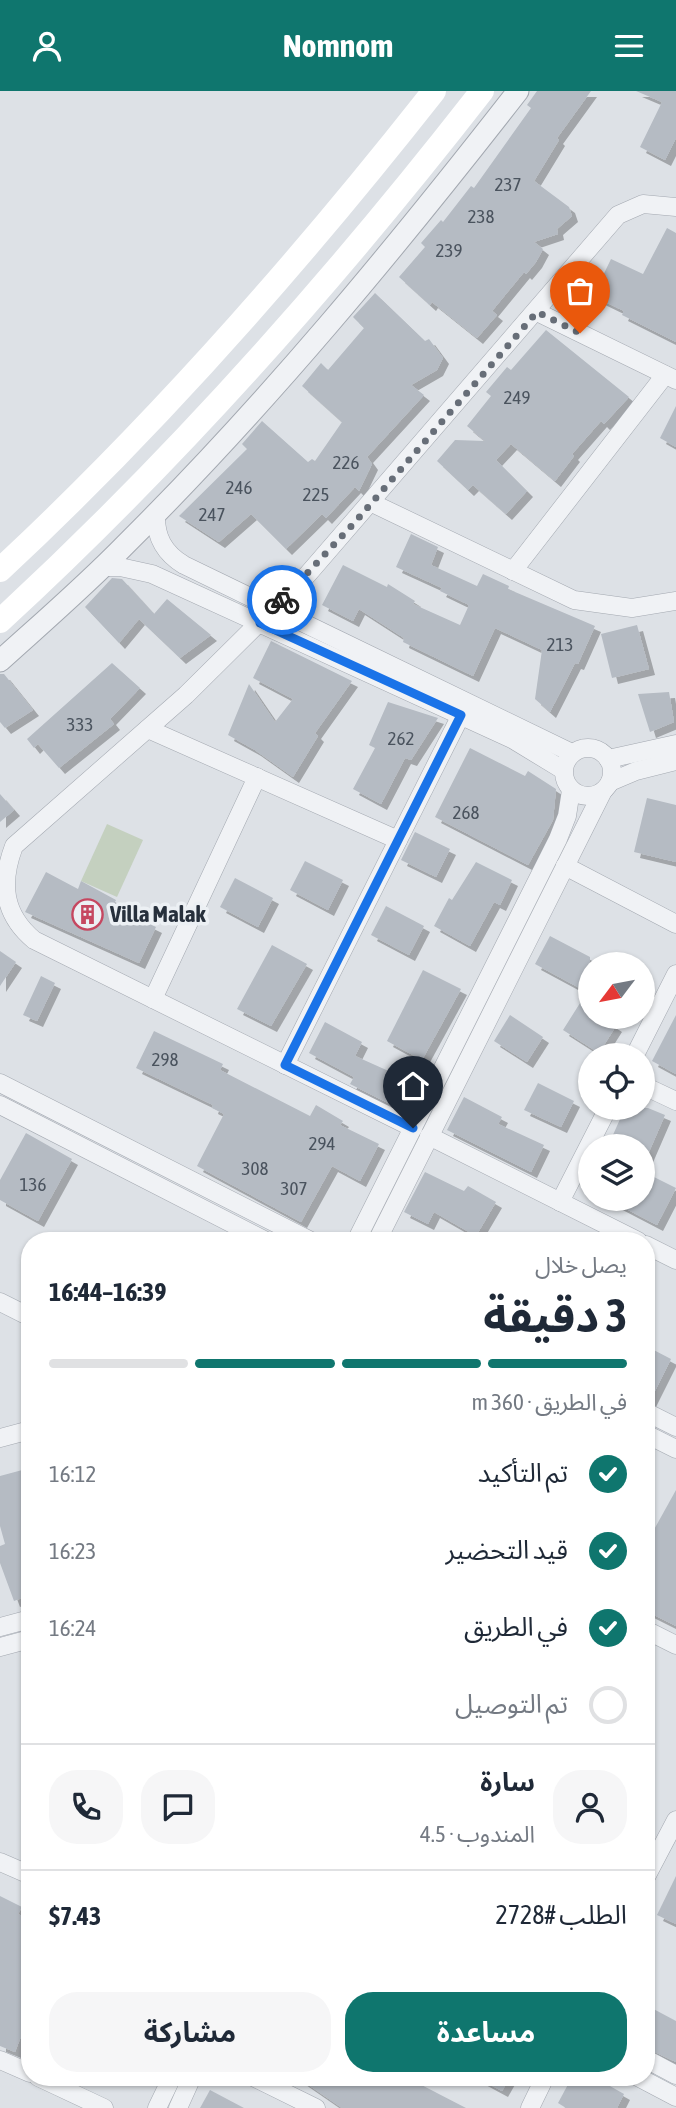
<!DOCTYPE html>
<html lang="ar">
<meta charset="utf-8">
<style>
:root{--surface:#fff;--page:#f6f6f7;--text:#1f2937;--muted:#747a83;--line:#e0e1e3;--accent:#0f766e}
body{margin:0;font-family:"Asap Condensed","Noto Sans Arabic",sans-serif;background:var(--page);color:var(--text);direction:rtl;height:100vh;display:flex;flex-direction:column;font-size:26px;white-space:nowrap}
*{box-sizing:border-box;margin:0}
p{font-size:23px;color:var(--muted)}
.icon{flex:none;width:38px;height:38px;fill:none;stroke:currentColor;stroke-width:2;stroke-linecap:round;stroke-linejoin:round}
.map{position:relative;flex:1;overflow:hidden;direction:ltr}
.sheet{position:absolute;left:21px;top:1141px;width:634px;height:854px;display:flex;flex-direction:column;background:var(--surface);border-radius:28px;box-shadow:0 2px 5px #0004;direction:rtl}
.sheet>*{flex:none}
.needle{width:46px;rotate:238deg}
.controls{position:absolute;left:578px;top:861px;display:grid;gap:14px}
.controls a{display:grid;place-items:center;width:77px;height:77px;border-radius:50%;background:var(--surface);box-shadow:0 2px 5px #0004;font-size:35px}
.pin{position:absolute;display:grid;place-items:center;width:60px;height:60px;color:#fff;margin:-72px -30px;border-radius:50% 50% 50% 0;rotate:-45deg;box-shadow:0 0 7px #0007}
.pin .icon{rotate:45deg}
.courier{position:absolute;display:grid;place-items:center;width:70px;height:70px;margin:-35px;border:5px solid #1a73e8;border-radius:50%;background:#fff;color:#222;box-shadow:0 2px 9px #0007}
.headline em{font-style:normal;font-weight:700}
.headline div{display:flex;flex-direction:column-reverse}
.headline{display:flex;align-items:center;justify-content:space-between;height:119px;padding:0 28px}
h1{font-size:46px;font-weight:700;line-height:52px}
.bar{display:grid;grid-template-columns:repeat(4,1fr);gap:10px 7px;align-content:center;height:84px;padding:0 28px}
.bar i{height:9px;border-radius:5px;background:var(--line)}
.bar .active{background:var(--accent)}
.bar p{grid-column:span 4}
.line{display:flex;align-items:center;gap:18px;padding:0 28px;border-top:2px solid var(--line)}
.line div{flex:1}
.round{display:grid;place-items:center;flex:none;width:74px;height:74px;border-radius:28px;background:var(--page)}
ol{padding:0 28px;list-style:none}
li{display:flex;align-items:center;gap:21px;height:77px}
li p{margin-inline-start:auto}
li .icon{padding:7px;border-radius:50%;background:var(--accent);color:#fff;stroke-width:4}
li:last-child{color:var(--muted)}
li i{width:38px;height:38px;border:4px solid var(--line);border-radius:50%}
.button{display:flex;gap:14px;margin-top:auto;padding:14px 28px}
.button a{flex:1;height:80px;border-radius:28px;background:var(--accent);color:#fff;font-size:28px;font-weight:700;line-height:80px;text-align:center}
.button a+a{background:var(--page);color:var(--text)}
header{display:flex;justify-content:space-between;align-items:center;height:91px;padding:0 28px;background:var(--accent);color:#fff;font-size:32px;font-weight:700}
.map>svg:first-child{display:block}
</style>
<header><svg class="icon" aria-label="menu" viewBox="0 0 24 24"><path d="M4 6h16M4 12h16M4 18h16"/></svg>Nomnom<svg class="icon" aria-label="person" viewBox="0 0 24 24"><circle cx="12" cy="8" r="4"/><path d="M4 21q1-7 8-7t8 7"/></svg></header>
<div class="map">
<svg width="676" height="2017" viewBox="0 0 676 2017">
<defs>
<filter id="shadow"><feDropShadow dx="6" dy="6" stdDeviation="0" flood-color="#0004"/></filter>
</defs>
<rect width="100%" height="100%" fill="#dde1e6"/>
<polygon fill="#c4d0bf" points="107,733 143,749 117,806 81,790"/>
<g fill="#b5bbc3" filter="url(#shadow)">
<polygon points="537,0 591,0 557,47 559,49 534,90 569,116 572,125 557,138 558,143 534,151 543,158 536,171 526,183 524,181 492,220 497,224 477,247 432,211 430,214 399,186 425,156 421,152 441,129 443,131 471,95 474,97 531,17 527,14"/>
<polygon points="636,0 676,0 676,47 665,69 640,56 662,11"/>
<polygon points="667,137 676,142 676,251 622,224 624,220 593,205 611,168 643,183"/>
<polygon points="375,202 425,250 429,248 443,267 437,279 411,294 424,304 367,366 372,373 359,400 355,396 326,427 322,423 286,458 251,423 219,451 179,425 247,358 242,353 262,330 308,371 312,368 315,370 342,331 302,295 321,272 328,279 364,237 353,226"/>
<polygon points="546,239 629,306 604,333 601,330 572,363 574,365 555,390 511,353 496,369 527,400 506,423 473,394 468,399 437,370 455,349 485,350 467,335 491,305 486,301 507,276 511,279"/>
<polygon points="676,315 676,356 660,347"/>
<polygon points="411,443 438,456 431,474 477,495 483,483 509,495 508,498 595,535 578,573 575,572 550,621 535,608 542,559 495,537 473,585 403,551 404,547 359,518 353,530 322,514 343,474 387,496 388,493 415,510 413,513 460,534 469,514 440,500 442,497 396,476"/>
<polygon points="112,487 122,488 154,523 167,508 211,544 180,567 139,528 119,552 85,516"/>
<polygon points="637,534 649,578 612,587 601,543"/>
<polygon points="271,550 352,590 315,642 318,645 293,686 255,659 228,644 249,593 275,631 293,608 253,587"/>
<polygon points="112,572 140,597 110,628 114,633 59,677 38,653 34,657 27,648"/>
<polygon points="0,583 4,583 33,619 5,637 0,631"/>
<polygon points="669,601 674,631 650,641 638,603"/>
<polygon points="388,611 438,627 411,669 405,667 381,713 353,698 375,657 369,654"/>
<polygon points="470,657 525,685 528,680 556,698 553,729 528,774 435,726"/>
<polygon points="0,703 14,719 0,731"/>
<polygon points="647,707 676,714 676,771 634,761"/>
<polygon points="415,741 450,758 436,786 401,769"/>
<polygon points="305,770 343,789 328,819 290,799"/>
<polygon points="476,771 512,789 500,814 494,811 470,855 434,835 449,807 452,809"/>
<polygon points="46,781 78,798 81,790 116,809 113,815 156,836 139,872 25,821"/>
<polygon points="235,787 273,807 258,836 220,816"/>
<polygon points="386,815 424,835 409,864 371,844"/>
<polygon points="550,845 590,866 590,926 602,926 616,935 599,962 563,939 587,901 535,873"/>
<polygon points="272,854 307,873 271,935 237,918"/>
<polygon points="0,860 16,871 0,895"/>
<polygon points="423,879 461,898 422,969 387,950"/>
<polygon points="41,885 55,892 37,930 23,924"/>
<polygon points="510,924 543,946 527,971 494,950"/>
<polygon points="676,924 676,983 652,970"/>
<polygon points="325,931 362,951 355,965 402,986 390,1013 350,993 354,986 309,962"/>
<polygon points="154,940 223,973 220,979 310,1025 316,1014 343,1030 340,1034 379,1053 360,1090 332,1075 301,1131 197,1075 224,1023 212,1017 213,1014 136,977"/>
<polygon points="538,992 574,1010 561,1036 524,1019"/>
<polygon points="464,1006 502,1026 498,1033 544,1054 531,1081 447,1039"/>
<polygon points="625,1017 648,1017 665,1024 642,1077 642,1055 608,1055"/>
<polygon points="26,1042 72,1068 38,1130 0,1109 0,1089"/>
<polygon points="425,1081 464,1100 468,1095 496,1111 476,1145 434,1121 428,1133 404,1121"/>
<polygon points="650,1084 676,1097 657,1134 607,1108 642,1108 642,1098"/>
<polygon points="646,1255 671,1268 650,1310 646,1310"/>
<polygon points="26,1378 30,1392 30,1504 14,1510 0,1472 0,1455 5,1453 0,1435 0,1385"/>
<polygon points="676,1399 676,1535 646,1520 646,1453"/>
<polygon points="676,1785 676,1833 657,1824"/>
<polygon points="0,1805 22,1816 18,1823 30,1829 30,1922 15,1961 0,1955"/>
<polygon points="646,1914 676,1930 676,1971 646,1957"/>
<polygon points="297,1986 406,1986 466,2017 342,2017"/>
<polygon points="476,1986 510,1986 502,2000"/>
<polygon points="572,1986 594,1986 624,2003 617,2017 566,2017 558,2012"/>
<polygon points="210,1999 244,2017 200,2017"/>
</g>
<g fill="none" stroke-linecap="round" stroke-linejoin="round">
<defs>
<g id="minor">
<polyline points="537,221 676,289"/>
<polyline points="372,412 574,509 632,517 676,510"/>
<path d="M156 422C155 446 164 462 184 474L572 662"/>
<polyline points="103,476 120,476 152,483 512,648 563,679"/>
<polyline points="513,480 665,284"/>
<polyline points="148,638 398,749"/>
<circle cx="588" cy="681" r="24"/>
<polyline points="608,668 676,653"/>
<polyline points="610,691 636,680 676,670"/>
<polyline points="565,775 676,833"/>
<polyline points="153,908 257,686"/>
<polyline points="635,964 676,883"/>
<polyline points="285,974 461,624"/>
<polyline points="0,992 311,1150"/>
<polyline points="642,994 676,1010"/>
<polyline points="0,1014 266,1150"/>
<path d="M413 1037 34 849C3 823 0 792 14 755L186 604 308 483 618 124 643 113 676 116"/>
<polyline points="429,1045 638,1150"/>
<polyline points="560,1111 608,1017"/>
<polyline points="356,1150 558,748 567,725 571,699"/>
<polyline points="377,1150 603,700"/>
<polyline points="646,1154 676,1169"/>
<polyline points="0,1211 30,1226"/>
<polyline points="646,1321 676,1336"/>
<polyline points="646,1343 676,1358"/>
<polyline points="0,1347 30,1339"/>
<polyline points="0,1536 30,1528"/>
<polyline points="646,1539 676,1554"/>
<polyline points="0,1556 30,1548"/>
<polyline points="0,1771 30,1784"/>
<polyline points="646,1786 676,1729"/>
<polyline points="646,1968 676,1984"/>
<polyline points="0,1969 30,1982"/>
<polyline points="38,1986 104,2017"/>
<polyline points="253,1986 316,2017"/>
<polyline points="638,1986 676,2006"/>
<polyline points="157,2017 172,1986"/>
<polyline points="178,2017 192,1986"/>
<polyline points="530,2017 545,1986"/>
</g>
<path id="tertiary" d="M0 570C42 532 85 495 125 454 267 313 395 158 518 0"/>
</defs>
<use href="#minor" stroke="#a3a8b0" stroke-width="19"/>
<use href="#tertiary" stroke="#a3a8b0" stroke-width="23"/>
<use href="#minor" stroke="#f0f2f5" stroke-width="18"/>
<use href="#tertiary" stroke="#f0f2f5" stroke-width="21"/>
<g stroke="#fff" stroke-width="24">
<path d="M0 479C158 332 301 169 434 0"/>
<path d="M0 530C176 368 335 189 482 0"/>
</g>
</g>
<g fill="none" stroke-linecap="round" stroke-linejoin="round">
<polyline stroke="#676e78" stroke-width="7" stroke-dasharray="0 12.6" points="282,509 356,430 537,221 580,242"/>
<polyline stroke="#1a73e8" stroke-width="9" points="282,509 260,532 461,624 285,974 413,1037"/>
</g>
<defs>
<symbol id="building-ring" viewBox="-11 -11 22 22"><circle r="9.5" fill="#ecf0f4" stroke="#c64760" stroke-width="1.5"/><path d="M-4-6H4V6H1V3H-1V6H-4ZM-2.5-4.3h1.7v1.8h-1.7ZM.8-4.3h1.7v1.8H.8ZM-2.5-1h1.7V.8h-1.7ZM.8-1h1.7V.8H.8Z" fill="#c64760"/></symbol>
</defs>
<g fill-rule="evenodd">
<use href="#building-ring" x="70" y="806" width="35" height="35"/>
</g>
<g text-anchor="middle" stroke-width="7" stroke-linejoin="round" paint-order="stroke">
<g font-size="19" fill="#4a535e">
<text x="508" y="100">237</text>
<text x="481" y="132">238</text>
<text x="449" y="166">239</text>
<text x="517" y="313">249</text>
<text x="346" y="378">226</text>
<text x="239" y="403">246</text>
<text x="316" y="410">225</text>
<text x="212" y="430">247</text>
<text x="560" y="560">213</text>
<text x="80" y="640">333</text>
<text x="401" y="654">262</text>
<text x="466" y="728">268</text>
<text x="165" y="975">298</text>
<text x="322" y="1059">294</text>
<text x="255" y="1084">308</text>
<text x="33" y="1100">136</text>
<text x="294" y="1104">307</text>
</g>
<g font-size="23" font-weight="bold" fill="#27303c" stroke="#ecf0f4" text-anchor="start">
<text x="110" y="831">Villa Malak</text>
</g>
</g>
</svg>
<div class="controls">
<a><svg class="needle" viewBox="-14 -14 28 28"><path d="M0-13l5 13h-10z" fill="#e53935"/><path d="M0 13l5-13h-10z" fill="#747a83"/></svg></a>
<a><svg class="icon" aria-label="locate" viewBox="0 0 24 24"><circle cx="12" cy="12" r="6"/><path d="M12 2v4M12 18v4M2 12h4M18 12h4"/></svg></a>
<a><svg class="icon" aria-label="layers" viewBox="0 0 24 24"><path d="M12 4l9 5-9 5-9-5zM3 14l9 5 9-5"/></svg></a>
</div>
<div class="pin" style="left:580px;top:242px;background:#ea580c"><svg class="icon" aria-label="bag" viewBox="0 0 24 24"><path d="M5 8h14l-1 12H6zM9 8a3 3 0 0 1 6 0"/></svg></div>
<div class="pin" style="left:413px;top:1037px;background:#1f2937"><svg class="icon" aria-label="home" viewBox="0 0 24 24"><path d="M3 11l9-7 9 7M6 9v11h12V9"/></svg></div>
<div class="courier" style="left:282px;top:509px"><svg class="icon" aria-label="bike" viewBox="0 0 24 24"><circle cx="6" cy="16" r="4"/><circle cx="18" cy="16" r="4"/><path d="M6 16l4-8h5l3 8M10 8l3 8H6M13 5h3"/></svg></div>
<section class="sheet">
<div class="headline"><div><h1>3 دقيقة</h1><p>يصل خلال</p></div><em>16:39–16:44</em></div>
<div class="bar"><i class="active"></i><i class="active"></i><i class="active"></i><i></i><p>في الطريق · 360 m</p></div>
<ol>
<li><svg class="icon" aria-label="check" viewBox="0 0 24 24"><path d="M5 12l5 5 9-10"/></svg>تم التأكيد<p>16:12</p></li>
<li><svg class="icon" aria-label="check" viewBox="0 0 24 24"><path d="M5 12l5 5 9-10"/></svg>قيد التحضير<p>16:23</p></li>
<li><svg class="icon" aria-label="check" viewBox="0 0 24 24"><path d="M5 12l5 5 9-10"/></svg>في الطريق<p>16:24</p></li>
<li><i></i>تم التوصيل</li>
</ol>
<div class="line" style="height:126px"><a class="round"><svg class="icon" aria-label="person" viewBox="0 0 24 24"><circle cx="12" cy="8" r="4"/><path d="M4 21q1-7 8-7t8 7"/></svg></a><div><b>سارة</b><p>المندوب · 4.5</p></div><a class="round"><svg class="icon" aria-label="chat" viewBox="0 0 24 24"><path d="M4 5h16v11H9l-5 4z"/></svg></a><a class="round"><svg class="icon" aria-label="phone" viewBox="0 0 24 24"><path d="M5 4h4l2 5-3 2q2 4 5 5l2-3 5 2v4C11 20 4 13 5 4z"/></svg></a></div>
<div class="line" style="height:91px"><div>الطلب #2728</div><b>$7.43</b></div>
<div class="button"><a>مساعدة</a><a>مشاركة</a></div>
</section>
</div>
